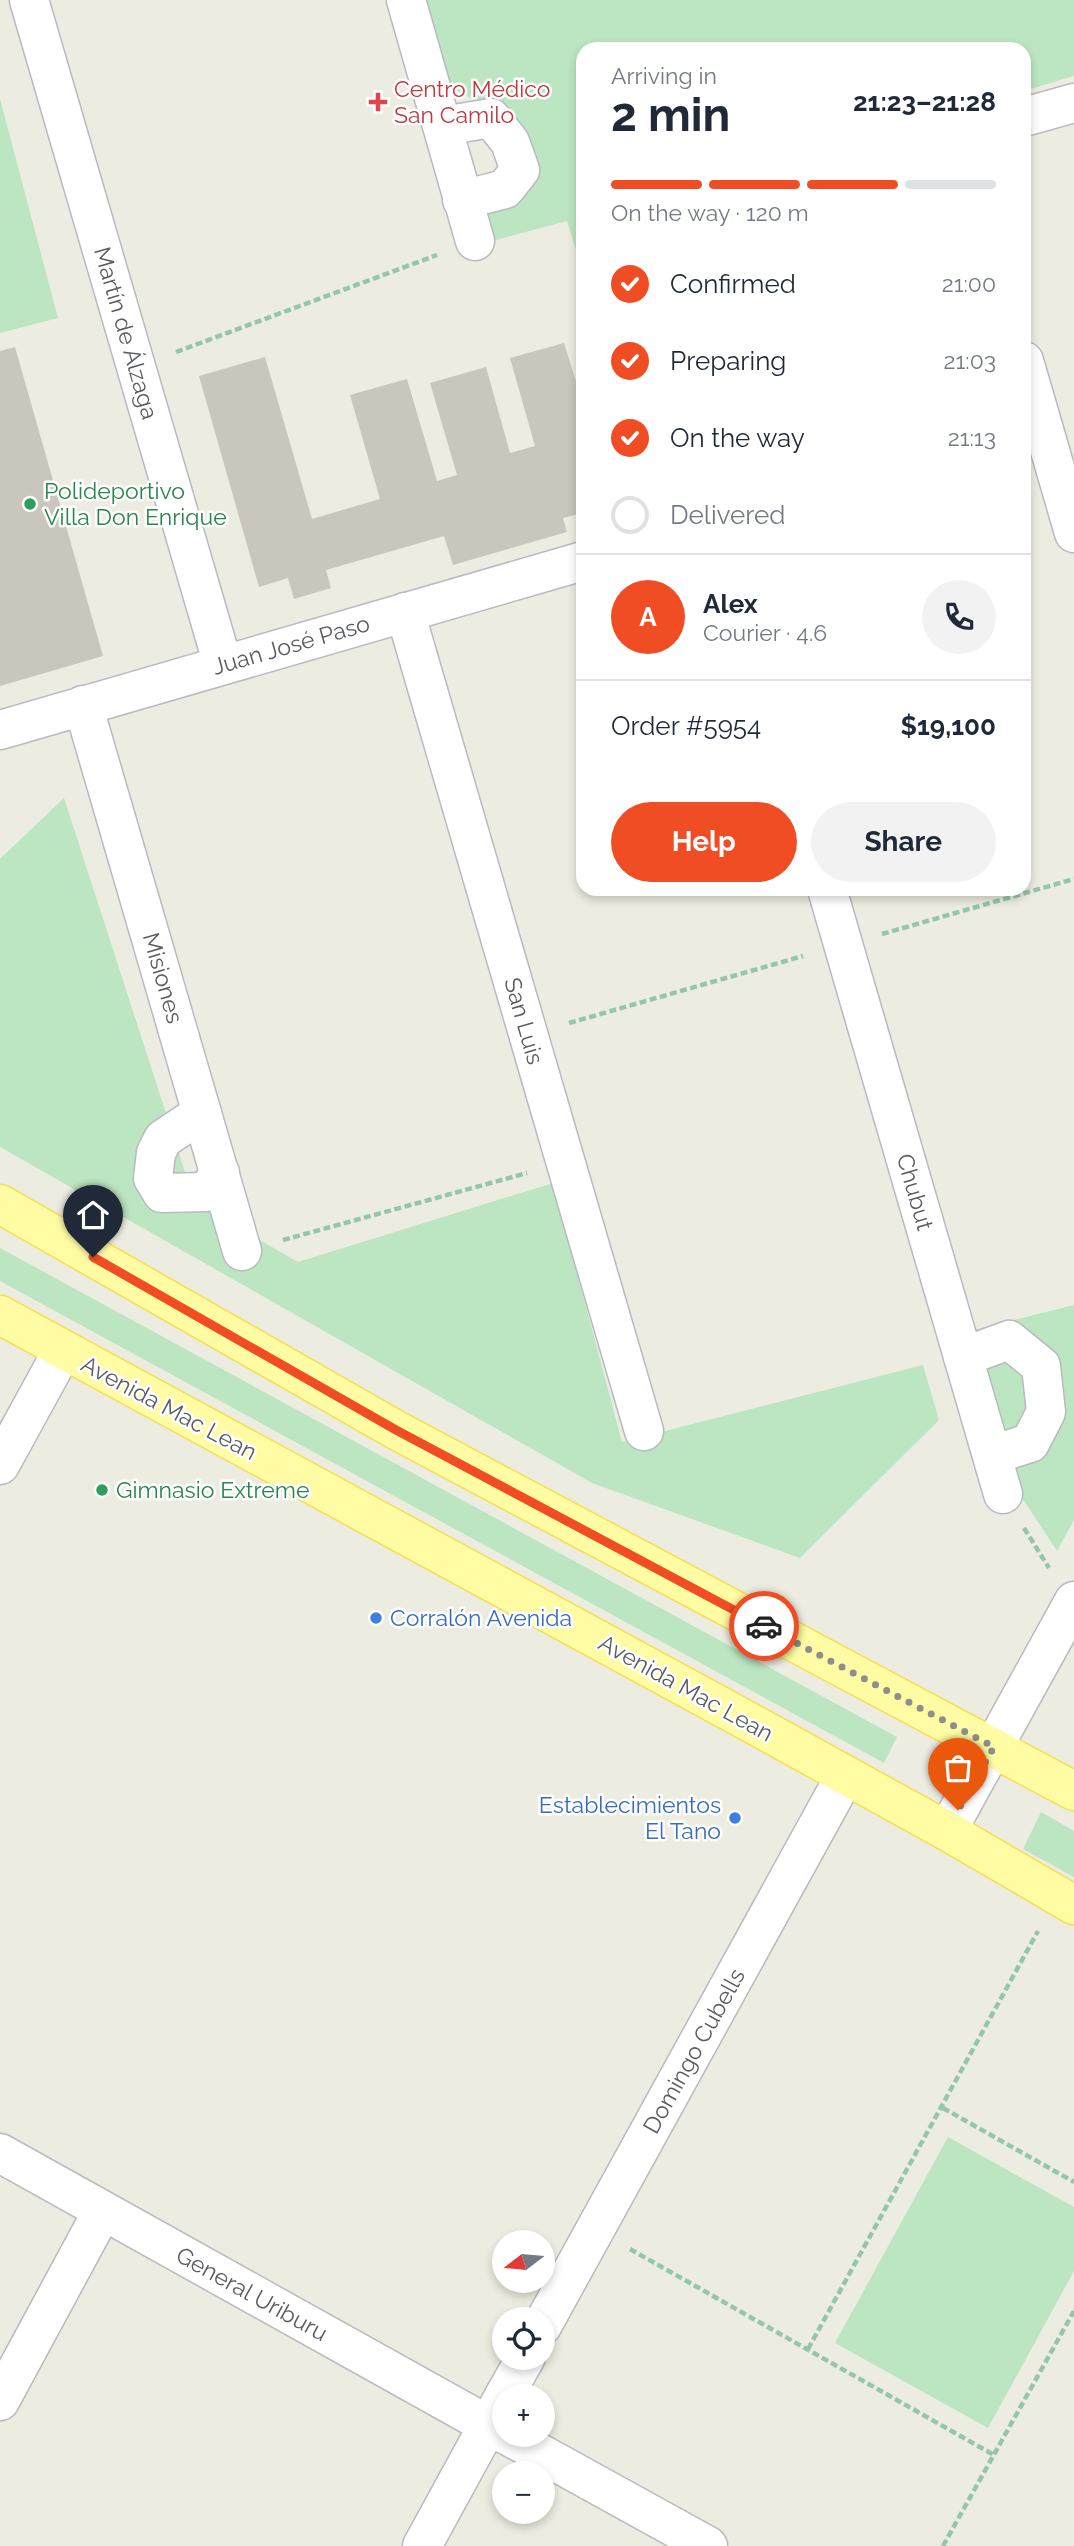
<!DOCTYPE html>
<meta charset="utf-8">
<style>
:root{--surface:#fff;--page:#f2f2f3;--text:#1f2937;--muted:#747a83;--line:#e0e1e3;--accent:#f04d24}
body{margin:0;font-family:Raleway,sans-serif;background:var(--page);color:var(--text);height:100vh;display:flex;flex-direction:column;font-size:26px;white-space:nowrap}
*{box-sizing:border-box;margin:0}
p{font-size:23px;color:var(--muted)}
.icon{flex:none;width:38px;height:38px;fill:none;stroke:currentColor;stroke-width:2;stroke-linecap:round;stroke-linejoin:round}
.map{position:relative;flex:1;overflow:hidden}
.drawer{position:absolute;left:576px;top:42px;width:455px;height:854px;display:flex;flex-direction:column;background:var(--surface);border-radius:21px;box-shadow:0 4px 10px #0003}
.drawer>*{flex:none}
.needle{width:46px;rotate:254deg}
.controls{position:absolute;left:492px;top:2230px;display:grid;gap:14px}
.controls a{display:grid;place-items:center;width:63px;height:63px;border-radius:50%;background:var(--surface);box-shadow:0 4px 10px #0003;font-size:35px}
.pin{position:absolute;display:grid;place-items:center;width:60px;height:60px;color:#fff;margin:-72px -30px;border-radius:50% 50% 50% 0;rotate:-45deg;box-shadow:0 0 7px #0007}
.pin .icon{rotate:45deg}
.courier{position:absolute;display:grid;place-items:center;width:70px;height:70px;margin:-35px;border:5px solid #f04d24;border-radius:50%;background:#fff;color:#222;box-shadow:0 2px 9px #0007}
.summary em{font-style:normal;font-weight:700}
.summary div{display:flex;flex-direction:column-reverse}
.summary{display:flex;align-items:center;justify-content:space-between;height:119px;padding:0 35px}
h1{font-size:46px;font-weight:700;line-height:52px}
.bar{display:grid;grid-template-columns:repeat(4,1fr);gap:10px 7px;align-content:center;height:84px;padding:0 35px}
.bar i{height:9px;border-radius:5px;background:var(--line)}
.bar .active{background:var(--accent)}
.bar p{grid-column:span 4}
.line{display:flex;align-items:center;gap:18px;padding:0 35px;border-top:2px solid var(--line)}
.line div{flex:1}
.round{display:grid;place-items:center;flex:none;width:74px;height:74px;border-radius:37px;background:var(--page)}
ol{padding:0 35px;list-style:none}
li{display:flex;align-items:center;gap:21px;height:77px}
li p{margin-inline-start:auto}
li .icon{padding:7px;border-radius:50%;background:var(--accent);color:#fff;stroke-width:4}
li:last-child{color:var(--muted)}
li i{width:38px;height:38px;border:4px solid var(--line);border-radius:50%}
.cta{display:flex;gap:14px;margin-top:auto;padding:14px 35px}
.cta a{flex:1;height:80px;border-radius:42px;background:var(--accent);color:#fff;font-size:28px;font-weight:700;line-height:80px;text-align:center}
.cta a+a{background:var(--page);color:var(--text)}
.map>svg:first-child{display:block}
</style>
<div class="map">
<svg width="1074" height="2546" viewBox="0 0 1074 2546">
<rect width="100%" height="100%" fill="#edece0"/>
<g fill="#bbe6c1">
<polygon points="425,0 1074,0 1074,76 1024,91 1024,49 583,49 583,272 567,221 492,241 483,206 523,190 508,119 447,85"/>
<polygon points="0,99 58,318 0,333"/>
<polygon points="64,798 195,1203 298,1262 553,1183 622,1442 923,1365 939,1420 800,1558 592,1483 0,1147 0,859"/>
<polygon points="0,1248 897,1737 884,1763 0,1281"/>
<polygon points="1074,1305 1074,1520 1057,1551 1007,1475 974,1330"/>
<polygon points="1041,1812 1074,1831 1074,1877 1023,1849"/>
<polygon points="948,2137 1074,2207 1074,2271 988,2428 835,2343"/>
</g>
<g fill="#c8c6bd">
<polygon points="564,343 583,404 583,513 563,518 567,532 453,565 444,536 326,570 331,588 294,599 288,578 259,587 199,376 265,357 312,519 380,499 350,395 407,379 437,481 457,475 430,383 486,367 510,453 535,446 510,358"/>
<polygon points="15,347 103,656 0,686 0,351"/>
</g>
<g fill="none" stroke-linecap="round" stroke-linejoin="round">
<defs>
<g id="minor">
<polyline points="29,0 223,665"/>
<polyline points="406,0 475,241"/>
<polyline points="1024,117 1074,103"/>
<polyline points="443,126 491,118 510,142 520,170 505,189 462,200"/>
<polyline points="1024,361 1074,533"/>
<polyline points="405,612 644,1431"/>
<polyline points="83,705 242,1251"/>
<polyline points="0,730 583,561"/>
<polyline points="827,889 1003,1494"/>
<polyline points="202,1113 163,1139 156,1153 153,1178 162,1193 206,1192 220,1173"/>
<polyline points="963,1357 1009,1340 1041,1366 1046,1412 1030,1443 992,1455"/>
<polyline points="0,1465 63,1350"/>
<polyline points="947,1831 1074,1601"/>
<polyline points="0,2153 504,2434"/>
<polyline points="542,2326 845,1776"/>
<polyline points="504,2396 526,2357"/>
<polyline points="0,2401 102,2212"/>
<polyline points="505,2434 708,2546"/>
<polyline points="422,2546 504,2396"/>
</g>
<g id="major">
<polyline points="0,1204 396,1430 1074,1791"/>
<polyline points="0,1315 742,1718 947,1831 1074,1905"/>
</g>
</defs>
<use href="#minor" stroke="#b8bac0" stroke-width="41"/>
<use href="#major" stroke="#f7dd50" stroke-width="41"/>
<g stroke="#94c7a9" stroke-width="4.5" stroke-dasharray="7 3.5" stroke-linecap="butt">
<polyline points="176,352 437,255"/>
<polyline points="882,934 1074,879"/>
<polyline points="569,1023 803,956"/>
<polyline points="283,1240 527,1173"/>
<polyline points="1024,1528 1049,1568"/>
<polyline points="943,2108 1074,2182"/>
<polyline points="630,2249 994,2455"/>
<polyline points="808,2349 1038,1931"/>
<polyline points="943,2546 1074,2311"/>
</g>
<use href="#minor" stroke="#fff" stroke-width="38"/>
<use href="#major" stroke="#fffca3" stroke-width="38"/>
</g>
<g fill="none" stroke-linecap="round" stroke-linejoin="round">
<polyline stroke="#8d8e8e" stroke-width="7" stroke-dasharray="0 12.6" points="764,1626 994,1747 958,1810"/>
<polyline stroke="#f04d24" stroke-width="9" points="93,1257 396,1430 764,1626"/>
</g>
<path fill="#e0444e" stroke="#fff" stroke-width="2.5" d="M374.5 91.5h7v7h7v7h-7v7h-7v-7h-7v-7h7z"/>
<g fill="#2e9e5b" stroke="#fff" stroke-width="2.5">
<circle cx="30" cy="504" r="7"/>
<circle cx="102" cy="1490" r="7"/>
</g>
<g fill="#3f7fe0" stroke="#fff" stroke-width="2.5">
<circle cx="376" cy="1618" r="7"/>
<circle cx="735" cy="1818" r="7"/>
</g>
<g text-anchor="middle" stroke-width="5" stroke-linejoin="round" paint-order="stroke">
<g font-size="23" fill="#be3a42" stroke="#fff" text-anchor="start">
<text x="394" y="97">Centro Médico<tspan x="394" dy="26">San Camilo</tspan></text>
</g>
<g font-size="23" fill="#595c62" stroke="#fff">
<text transform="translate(126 333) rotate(74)" y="8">Martín de Álzaga</text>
<text transform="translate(291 645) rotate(-16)" y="8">Juan José Paso</text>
<text transform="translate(163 978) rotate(74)" y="8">Misiones</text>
<text transform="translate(524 1021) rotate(74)" y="8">San Luis</text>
<text transform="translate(915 1192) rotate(74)" y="8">Chubut</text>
<text transform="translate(169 1408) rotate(28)" y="8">Avenida Mac Lean</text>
<text transform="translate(686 1688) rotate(29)" y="8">Avenida Mac Lean</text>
<text transform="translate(694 2051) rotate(-61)" y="8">Domingo Cubells</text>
<text transform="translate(252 2294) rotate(29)" y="8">General Uriburu</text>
</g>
<g font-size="23" fill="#27864d" stroke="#fff" text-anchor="start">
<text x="44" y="499">Polideportivo<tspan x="44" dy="26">Villa Don Enrique</tspan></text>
<text x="116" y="1498">Gimnasio Extreme</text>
</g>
<g font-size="23" fill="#366cbe" stroke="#fff" text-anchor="start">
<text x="390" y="1626">Corralón Avenida</text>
<text x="721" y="1813" text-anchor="end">Establecimientos<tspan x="721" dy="26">El Tano</tspan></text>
</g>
</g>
</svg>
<div class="controls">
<a><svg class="needle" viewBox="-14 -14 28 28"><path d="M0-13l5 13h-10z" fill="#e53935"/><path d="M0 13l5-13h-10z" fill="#747a83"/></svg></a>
<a><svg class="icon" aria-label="locate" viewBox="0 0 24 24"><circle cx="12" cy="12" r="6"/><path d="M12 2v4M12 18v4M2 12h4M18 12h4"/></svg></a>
<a>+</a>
<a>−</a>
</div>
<div class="pin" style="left:958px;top:1810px;background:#ea580c"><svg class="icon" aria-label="bag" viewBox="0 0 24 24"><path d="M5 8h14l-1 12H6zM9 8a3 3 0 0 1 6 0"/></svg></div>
<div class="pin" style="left:93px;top:1257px;background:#1f2937"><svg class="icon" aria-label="home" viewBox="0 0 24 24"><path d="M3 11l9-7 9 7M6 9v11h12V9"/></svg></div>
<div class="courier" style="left:764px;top:1626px"><svg class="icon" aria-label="car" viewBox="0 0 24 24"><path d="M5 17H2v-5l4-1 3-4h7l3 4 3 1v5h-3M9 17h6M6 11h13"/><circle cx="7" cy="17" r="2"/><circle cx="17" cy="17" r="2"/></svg></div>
<section class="drawer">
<div class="summary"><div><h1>2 min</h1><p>Arriving in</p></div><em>21:23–21:28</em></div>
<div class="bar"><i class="active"></i><i class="active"></i><i class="active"></i><i></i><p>On the way · 120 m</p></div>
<ol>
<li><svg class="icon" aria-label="check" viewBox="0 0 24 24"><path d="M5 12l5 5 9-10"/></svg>Confirmed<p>21:00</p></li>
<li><svg class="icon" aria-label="check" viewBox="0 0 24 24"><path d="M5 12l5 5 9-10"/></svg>Preparing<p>21:03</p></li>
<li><svg class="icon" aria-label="check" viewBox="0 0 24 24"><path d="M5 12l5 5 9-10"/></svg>On the way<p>21:13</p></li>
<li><i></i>Delivered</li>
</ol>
<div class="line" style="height:126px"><b class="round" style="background:var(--accent);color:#fff">A</b><div><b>Alex</b><p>Courier · 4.6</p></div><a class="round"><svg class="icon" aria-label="phone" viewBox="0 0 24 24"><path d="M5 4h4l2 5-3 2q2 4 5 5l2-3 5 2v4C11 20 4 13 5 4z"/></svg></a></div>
<div class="line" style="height:91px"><div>Order #5954</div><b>$19,100</b></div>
<div class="cta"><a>Help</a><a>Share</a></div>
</section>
</div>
